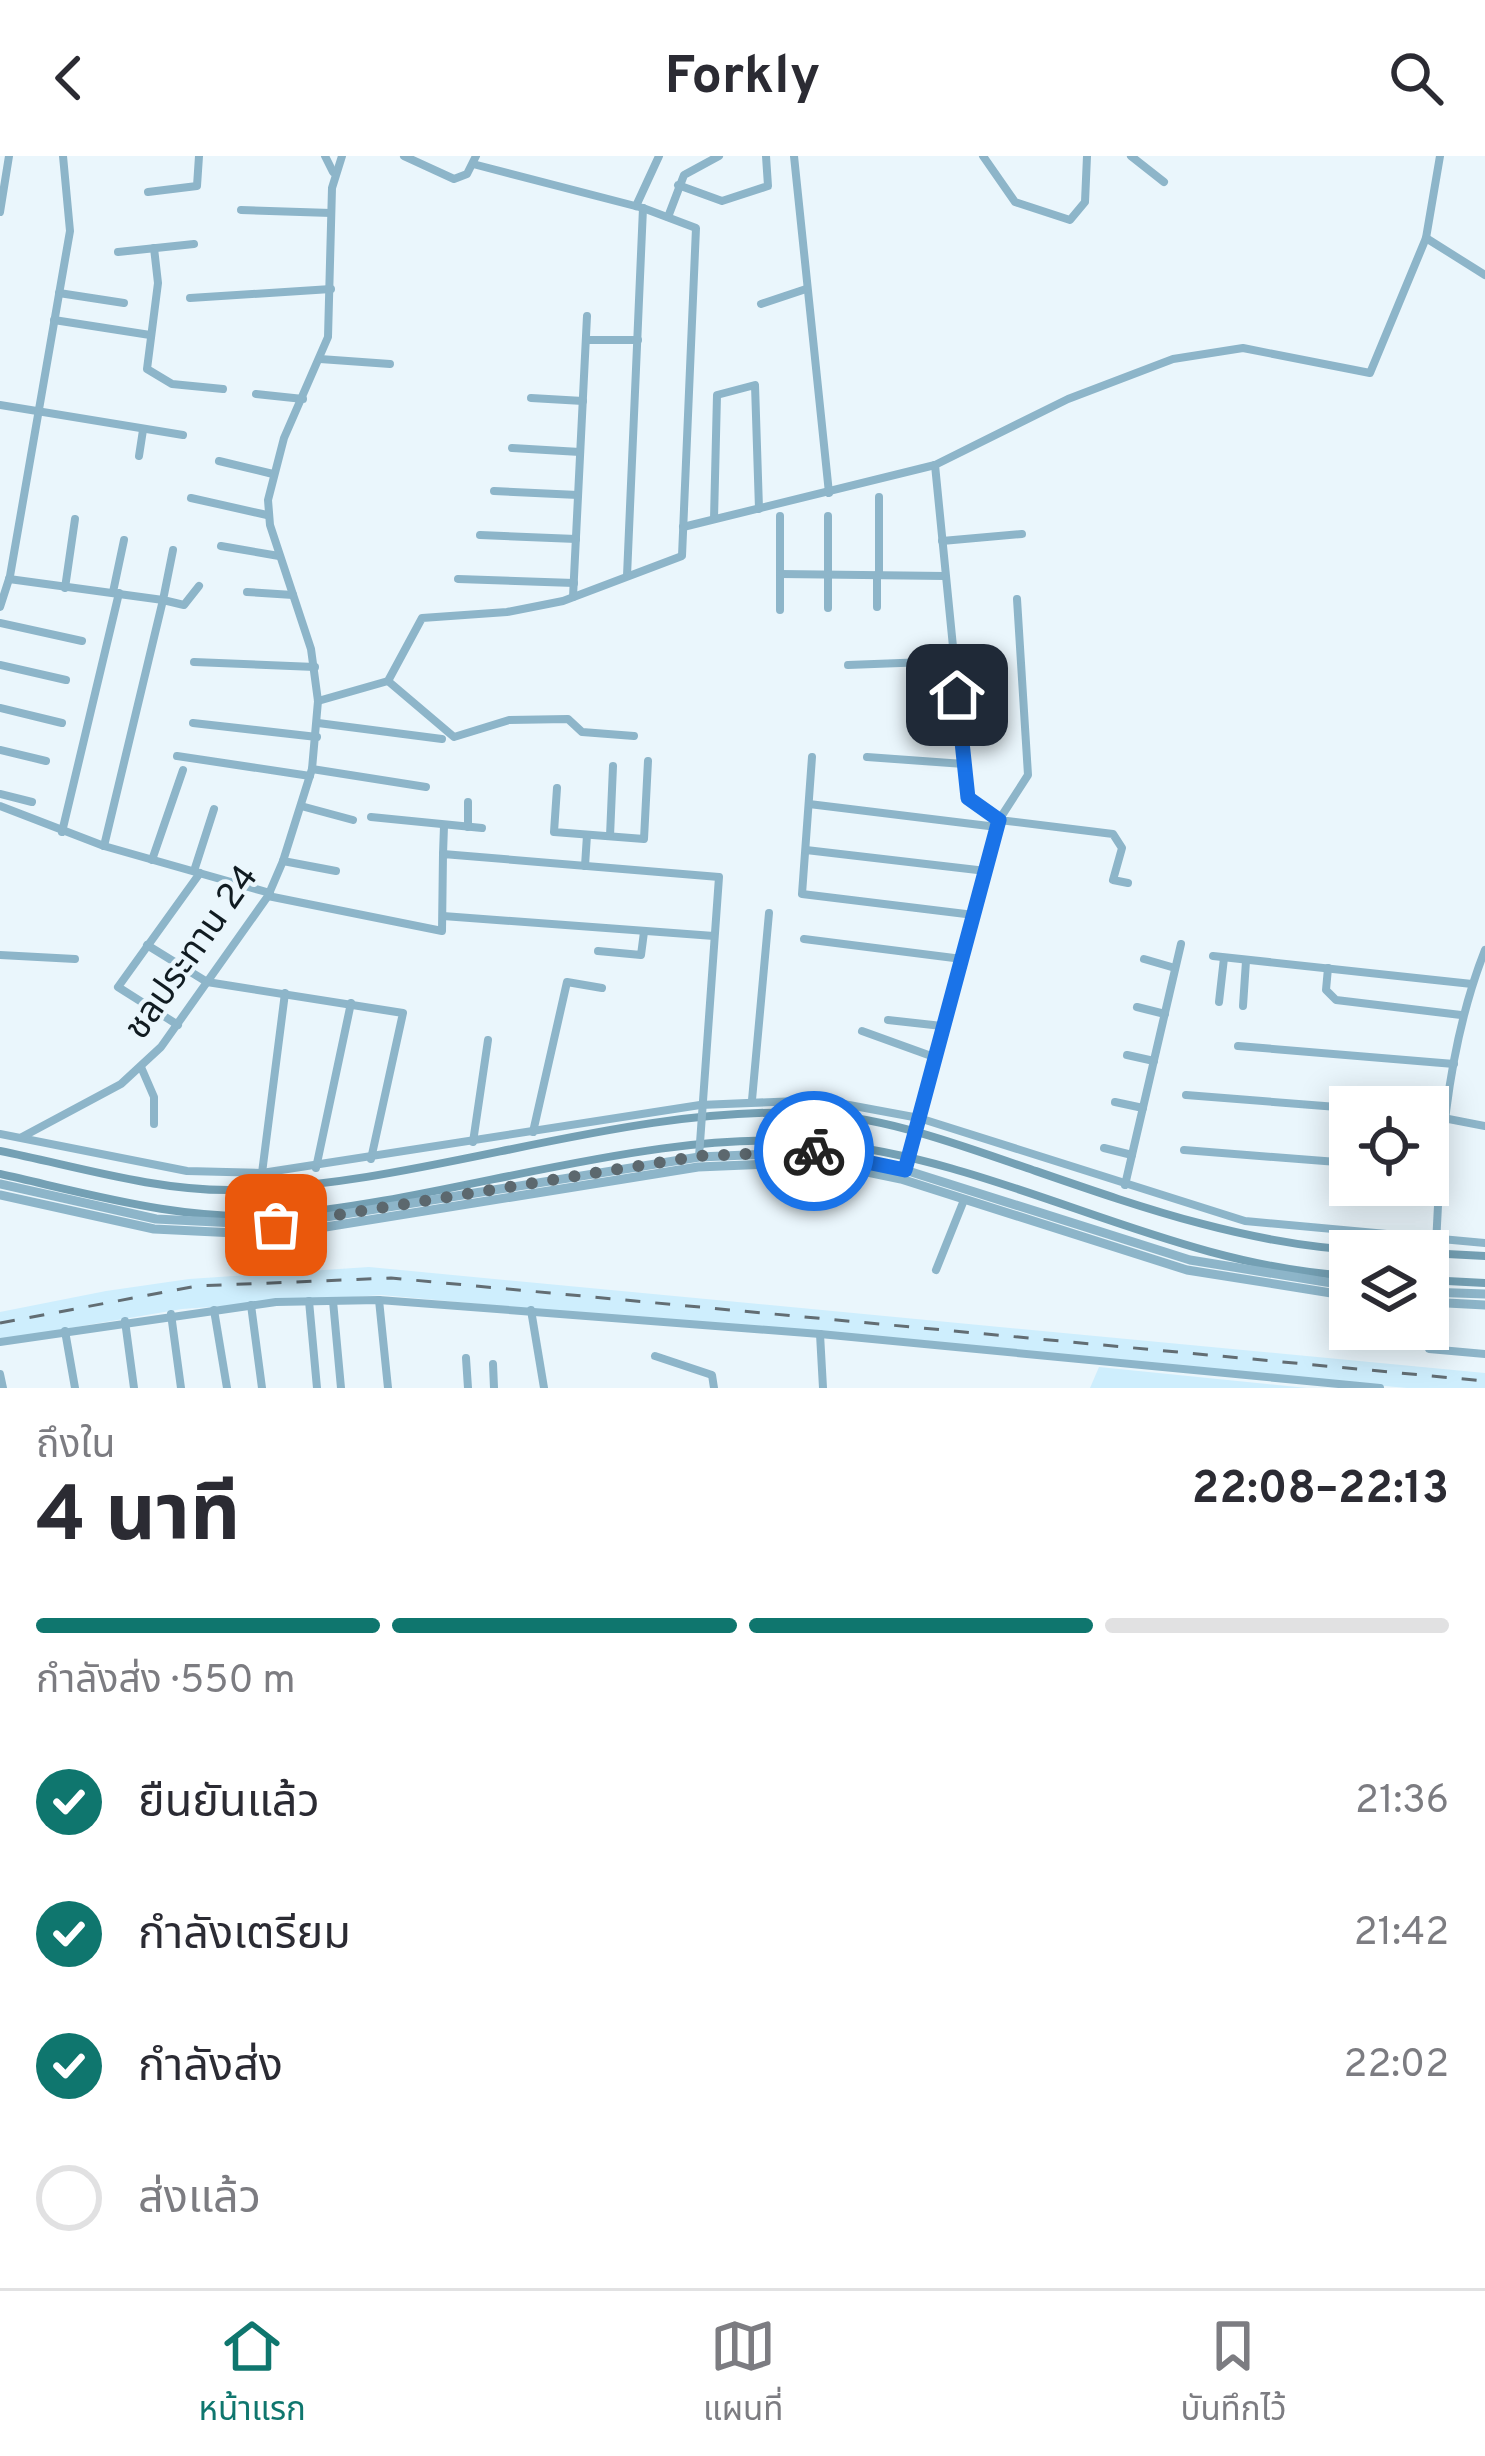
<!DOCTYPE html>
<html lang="th">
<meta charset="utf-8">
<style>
:root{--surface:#fff;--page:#f2f2f3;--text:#2b2b33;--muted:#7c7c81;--line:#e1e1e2;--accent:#0f766e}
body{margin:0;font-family:Overpass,"Noto Sans Thai",sans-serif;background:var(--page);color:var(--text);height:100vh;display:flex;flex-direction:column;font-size:45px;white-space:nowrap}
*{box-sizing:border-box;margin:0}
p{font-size:39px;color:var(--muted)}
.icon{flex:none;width:66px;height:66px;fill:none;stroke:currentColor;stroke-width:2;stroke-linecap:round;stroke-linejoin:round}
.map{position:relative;height:1232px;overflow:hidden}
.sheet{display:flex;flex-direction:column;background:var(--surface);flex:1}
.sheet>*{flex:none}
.fabs{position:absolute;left:1329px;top:930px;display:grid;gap:24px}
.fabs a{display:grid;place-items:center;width:120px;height:120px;border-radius:0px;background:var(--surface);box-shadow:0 6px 30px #0003;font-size:60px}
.pin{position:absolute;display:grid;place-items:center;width:102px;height:102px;color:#fff;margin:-51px;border-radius:24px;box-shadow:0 6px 18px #0006}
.courier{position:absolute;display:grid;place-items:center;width:120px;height:120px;margin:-60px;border:9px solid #1a73e8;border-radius:50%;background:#fff;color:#222;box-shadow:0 3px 15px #0007}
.overview em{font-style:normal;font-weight:700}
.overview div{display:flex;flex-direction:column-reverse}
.overview{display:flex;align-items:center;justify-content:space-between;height:204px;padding:0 36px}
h1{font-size:78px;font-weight:700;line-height:90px}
.bar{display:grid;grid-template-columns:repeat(4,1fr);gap:18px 12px;align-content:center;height:144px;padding:0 36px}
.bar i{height:15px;border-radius:9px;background:var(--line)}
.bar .on{background:var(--accent)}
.bar p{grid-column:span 4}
ol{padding:0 36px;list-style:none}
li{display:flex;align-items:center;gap:36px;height:132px}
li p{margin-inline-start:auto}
li .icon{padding:12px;border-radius:50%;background:var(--accent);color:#fff;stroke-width:4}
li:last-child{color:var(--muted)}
li i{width:66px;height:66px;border:6px solid var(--line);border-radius:50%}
header{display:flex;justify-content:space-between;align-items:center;height:156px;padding:0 36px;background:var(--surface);font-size:54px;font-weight:700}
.tabs{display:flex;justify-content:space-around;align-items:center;height:168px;border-top:3px solid var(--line);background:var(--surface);font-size:33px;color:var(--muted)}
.tabs a{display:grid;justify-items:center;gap:6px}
.tabs .on{color:var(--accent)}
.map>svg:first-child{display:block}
</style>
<header><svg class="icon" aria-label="back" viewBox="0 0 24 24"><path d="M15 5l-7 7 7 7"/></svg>Forkly<svg class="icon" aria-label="search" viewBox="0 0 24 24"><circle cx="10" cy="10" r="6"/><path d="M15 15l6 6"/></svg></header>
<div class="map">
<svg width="1485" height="1232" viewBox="0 0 1485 1232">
<rect width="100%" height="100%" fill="#eaf6fc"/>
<g fill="#ceeefd">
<polygon points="369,1111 1485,1217 1485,1232 1407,1232 381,1139 182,1153 0,1184 0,1156 106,1135 189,1123"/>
<polygon points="1099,1211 1307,1232 1090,1232"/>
</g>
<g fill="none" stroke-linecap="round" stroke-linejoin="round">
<g stroke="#74a0b4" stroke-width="8">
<path d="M0 995C75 1010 155 1035 233 1034 426 1030 613 950 808 957 883 960 957 988 1027 1012 1140 1051 1250 1090 1370 1095"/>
<path d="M0 1018C90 1038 184 1066 277 1059 453 1045 651 970 824 987 1005 1005 1165 1109 1350 1120"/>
<polyline points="1428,1097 1485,1100"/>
<polyline points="1428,1124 1485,1127"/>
</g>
<g stroke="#8db5c9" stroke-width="8">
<polyline points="325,0 333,16"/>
<polyline points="404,0 454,23 467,18 476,0"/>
<polyline points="794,0 829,337"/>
<polyline points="983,0 1015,46 1070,64 1085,46 1087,0"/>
<polyline points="1131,0 1164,26"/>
<polyline points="678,29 722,45 768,30 766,0"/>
<polyline points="148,36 197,30 199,0"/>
<polyline points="636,50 659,0"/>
<polyline points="241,54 331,57"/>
<polyline points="0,56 9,0"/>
<polyline points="668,61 684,19 719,0"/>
<polyline points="1426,82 1485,119"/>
<polyline points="154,92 158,127 147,213 172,228 223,233"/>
<polyline points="118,96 194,88"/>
<polyline points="59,137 124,147"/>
<polyline points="190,142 331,133"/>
<polyline points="761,148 806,133"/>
<polyline points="54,164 150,179"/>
<polyline points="586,184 638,184"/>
<polyline points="320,203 390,208"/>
<polyline points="256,238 303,243"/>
<polyline points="531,242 583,245"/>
<polyline points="0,249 183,279"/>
<polyline points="512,292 580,296"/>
<polyline points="139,300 143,274"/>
<polyline points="219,305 273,318"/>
<polyline points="494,335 578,339"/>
<polyline points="879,341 879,419"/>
<polyline points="191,342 267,359"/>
<polyline points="780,360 780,454"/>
<polyline points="828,360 828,452"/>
<polyline points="714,363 717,239 755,229 759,353"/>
<polyline points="683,371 935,309 1068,243 1173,203 1243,192 1370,217 1426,82 1440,0"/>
<polyline points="480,379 576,383"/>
<polyline points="942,385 1022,378"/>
<polyline points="221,390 279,400"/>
<polyline points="173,394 163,444 184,449 199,430"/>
<polyline points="780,418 945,420"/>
<polyline points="877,419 877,451"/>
<polyline points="627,420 643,52"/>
<polyline points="9,423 163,444 104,690"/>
<polyline points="458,423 574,427"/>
<polyline points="65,432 75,363"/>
<polyline points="113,436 124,384"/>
<polyline points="247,436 293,439"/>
<polyline points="573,441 587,160"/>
<polyline points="1017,443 1028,619 999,664 1113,678 1122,692 1113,724 1128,727"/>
<polyline points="0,451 10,420 70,75 63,0"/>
<polyline points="0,467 82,485"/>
<polyline points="194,506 315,511"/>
<polyline points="0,509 66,524"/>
<polyline points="848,509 953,505"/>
<polyline points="388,525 454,581 509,564 568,563 582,576 634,580"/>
<polyline points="318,545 388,525 422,462 507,456 563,445 682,400 696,72 643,52 473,8"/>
<polyline points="0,552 62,567"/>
<polyline points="193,567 317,581"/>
<polyline points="318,567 442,583"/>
<polyline points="0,594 46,605"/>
<polyline points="177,600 310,620"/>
<polyline points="812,601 802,738 974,759"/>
<polyline points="867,601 964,608"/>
<polyline points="312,613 426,631"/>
<polyline points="557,632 554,676 644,683 648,605"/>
<polyline points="0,638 32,646"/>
<polyline points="809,648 997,671"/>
<polyline points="0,650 104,690 270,737"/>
<polyline points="301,650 353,664"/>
<polyline points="371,661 482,672"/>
<polyline points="468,671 468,646"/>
<polyline points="62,676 119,437"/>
<polyline points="610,680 613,610"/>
<polyline points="806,694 986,715"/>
<polyline points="443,698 444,670"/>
<polyline points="152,704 183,614"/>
<polyline points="283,705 336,715"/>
<polyline points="585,710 587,679"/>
<polyline points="194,715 214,653"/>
<polyline points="268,740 442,775 443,698 719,721 699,1001"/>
<polyline points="443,760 714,780"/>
<polyline points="804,783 962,803"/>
<polyline points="147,789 207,826 403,857 371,1003"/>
<polyline points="598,795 641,799 644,776"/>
<polyline points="0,799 75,803"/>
<polyline points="1213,800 1472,828"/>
<polyline points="1144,803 1175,812"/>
<polyline points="1328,812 1326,834 1336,844 1461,859"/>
<polyline points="1219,846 1224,802"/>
<polyline points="1243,850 1246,805"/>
<polyline points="1137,851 1165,858"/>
<polyline points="888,864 942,870"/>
<polyline points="178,869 118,831 200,717"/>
<polyline points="862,875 934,901"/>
<polyline points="1238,890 1454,908"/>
<polyline points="1127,899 1154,905"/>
<polyline points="141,911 154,941 154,968"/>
<polyline points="1186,939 1350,952"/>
<polyline points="752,944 769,757"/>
<polyline points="1115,946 1143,952"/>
<polyline points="1428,959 1485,970"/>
<polyline points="533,976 567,826 602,832"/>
<polyline points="0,978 187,1015 262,1017 700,949 822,944 919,962 1245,1065 1485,1087"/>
<polyline points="22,981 121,928 161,891 268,740 283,705 312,613 318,545 311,493 270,369 268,344 284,282 328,181 332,32 342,0"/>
<polyline points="473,986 488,884"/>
<polyline points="1104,992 1132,999"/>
<polyline points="1184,994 1350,1007"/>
<polyline points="316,1012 351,847"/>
<polyline points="905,1014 999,664 968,642 935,309"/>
<polyline points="262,1017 285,837"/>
<polyline points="1125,1029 1181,788"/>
<polyline points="936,1114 964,1044"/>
<path d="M1434 1136C1439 1020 1442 903 1485 794"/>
<polyline points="379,1144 388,1232"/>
<polyline points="309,1145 317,1232"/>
<polyline points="333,1145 341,1232"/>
<polyline points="251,1149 262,1232"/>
<polyline points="214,1154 227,1232"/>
<polyline points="531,1154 544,1232"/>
<polyline points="171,1158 181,1232"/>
<polyline points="125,1165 134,1232"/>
<polyline points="1423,1173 1429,1193 1485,1198"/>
<polyline points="65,1175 75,1232"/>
<polyline points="820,1178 823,1232"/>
<polyline points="0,1186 276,1146 379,1144 820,1178 1380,1232"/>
<polyline points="655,1200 712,1219 714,1232"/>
<polyline points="466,1202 468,1232"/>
<polyline points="493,1208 494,1232"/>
<polyline points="0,1218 3,1232"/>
</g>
<g stroke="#8db5c9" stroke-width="9">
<polyline points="0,1028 156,1063 276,1069 699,1001 820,996 905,1014 1190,1104 1350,1130"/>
<polyline points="0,1039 154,1073 276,1079 698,1011 819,1006 901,1023 1187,1114 1350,1140"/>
<polyline points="1428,1136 1485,1138"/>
<polyline points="1428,1146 1485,1149"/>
</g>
<polyline stroke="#626d73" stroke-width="3" stroke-dasharray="15 15" stroke-linecap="butt" points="0,1167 197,1130 391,1122 1485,1225"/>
</g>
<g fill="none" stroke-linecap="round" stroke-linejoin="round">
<polyline stroke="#5c686e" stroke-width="12" stroke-dasharray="0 21.6" points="276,1069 699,1000 814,995"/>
<polyline stroke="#1a73e8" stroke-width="15" points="814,995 905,1014 999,664 968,642 957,539"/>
</g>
<g text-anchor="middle" stroke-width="9" stroke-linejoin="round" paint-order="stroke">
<g font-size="36" fill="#101b21" stroke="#eaf6fc">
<text transform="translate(190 795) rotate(-55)" y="13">ชลประทาน 24</text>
</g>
</g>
</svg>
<div class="fabs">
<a><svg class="icon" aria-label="locate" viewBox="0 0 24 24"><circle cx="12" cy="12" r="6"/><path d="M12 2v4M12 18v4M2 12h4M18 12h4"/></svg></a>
<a><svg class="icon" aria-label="layers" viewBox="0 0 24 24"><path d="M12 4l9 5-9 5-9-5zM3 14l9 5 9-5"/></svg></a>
</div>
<div class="pin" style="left:276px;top:1069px;background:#ea580c"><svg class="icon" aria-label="bag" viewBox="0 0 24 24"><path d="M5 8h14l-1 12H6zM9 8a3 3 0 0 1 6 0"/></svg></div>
<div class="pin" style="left:957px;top:539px;background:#1f2937"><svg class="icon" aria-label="home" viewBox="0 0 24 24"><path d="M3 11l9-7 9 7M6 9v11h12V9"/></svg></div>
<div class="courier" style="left:814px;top:995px"><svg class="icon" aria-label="bike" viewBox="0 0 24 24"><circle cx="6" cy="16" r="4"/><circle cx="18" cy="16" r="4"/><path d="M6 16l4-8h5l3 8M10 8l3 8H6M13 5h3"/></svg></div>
</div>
<section class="sheet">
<div class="overview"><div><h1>4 นาที</h1><p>ถึงใน</p></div><em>22:08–22:13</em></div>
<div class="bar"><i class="on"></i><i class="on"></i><i class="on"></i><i></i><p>กำลังส่ง · 550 m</p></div>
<ol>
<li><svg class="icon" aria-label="check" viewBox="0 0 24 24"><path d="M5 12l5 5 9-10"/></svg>ยืนยันแล้ว<p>21:36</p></li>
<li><svg class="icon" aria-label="check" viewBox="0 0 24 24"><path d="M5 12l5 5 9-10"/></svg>กำลังเตรียม<p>21:42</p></li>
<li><svg class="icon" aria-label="check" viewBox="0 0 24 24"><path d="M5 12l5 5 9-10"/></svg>กำลังส่ง<p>22:02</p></li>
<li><i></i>ส่งแล้ว</li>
</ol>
</section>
<nav class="tabs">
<a class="on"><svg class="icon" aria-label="home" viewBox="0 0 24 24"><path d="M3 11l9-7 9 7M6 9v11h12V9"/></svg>หน้าแรก</a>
<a><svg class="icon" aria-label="map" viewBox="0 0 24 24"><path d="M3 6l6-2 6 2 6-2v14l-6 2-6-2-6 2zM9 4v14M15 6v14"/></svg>แผนที่</a>
<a><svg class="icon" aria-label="saved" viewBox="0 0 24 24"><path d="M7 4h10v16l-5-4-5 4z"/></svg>บันทึกไว้</a>
</nav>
